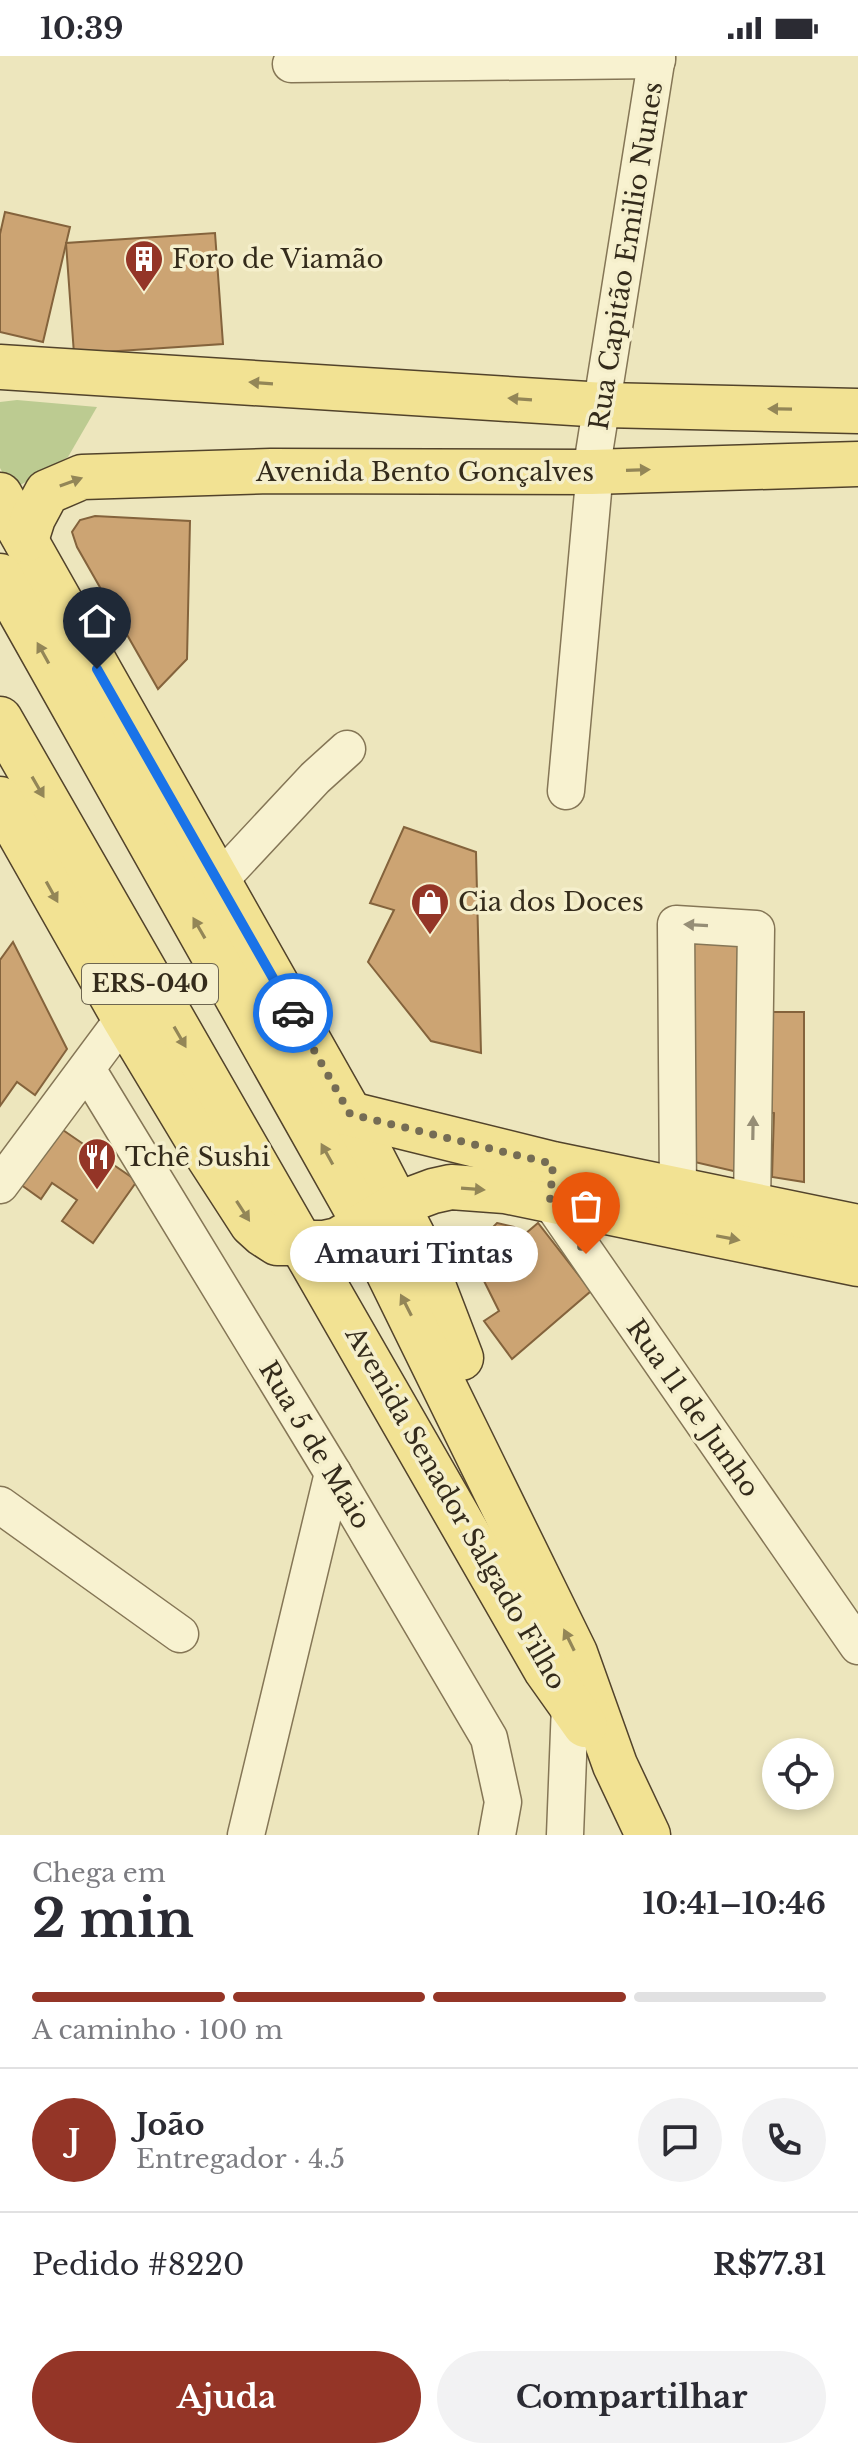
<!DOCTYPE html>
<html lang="pt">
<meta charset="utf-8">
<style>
:root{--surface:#fff;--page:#f2f2f3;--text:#2b2b33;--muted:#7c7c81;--line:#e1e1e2;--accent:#943527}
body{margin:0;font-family:"Libre Baskerville",serif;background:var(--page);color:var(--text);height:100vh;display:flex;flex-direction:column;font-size:30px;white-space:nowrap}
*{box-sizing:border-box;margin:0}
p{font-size:26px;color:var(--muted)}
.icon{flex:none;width:44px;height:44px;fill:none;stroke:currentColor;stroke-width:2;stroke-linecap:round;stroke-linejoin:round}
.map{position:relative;height:1779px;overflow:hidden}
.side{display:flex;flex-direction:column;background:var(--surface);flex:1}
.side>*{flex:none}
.fabs{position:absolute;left:762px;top:1682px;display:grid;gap:16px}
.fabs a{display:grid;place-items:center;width:72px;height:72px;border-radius:50%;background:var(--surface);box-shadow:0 4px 12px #0003;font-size:40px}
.pin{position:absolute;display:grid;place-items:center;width:68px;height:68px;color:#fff;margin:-82px -34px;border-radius:50% 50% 50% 0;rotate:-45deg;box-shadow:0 0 8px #0007}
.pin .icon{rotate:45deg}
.courier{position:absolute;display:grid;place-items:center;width:80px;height:80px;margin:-40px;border:6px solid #1a73e8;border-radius:50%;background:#fff;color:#222;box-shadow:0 2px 10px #0007}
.bubble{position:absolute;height:56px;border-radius:28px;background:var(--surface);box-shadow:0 4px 12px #0003;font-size:26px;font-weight:700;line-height:56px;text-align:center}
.summary em{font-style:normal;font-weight:700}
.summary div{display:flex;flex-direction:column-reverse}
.summary{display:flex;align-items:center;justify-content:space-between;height:136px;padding:0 32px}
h1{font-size:52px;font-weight:700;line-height:60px}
.bar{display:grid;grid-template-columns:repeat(4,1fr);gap:12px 8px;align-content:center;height:96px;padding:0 32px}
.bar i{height:10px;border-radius:6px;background:var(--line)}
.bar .active{background:var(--accent)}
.bar p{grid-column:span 4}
.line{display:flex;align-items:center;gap:20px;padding:0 32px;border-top:2px solid var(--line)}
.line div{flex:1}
.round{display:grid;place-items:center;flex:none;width:84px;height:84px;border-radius:42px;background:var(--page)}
.action{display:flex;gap:16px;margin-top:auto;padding:16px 32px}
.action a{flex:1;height:92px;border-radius:48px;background:var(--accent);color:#fff;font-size:32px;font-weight:700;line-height:92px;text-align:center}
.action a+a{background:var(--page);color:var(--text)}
.status{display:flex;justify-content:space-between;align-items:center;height:56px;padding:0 40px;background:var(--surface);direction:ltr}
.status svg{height:22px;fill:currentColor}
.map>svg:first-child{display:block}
</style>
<div class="status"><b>10:39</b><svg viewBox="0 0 49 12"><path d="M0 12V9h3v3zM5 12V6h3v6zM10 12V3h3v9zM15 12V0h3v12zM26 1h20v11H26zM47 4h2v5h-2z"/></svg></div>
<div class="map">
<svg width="858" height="1779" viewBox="0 0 858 1779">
<rect width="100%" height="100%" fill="#ede6bd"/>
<polygon fill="#bccb91" points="17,344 97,351 68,401 12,434 0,412 0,346"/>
<g fill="#cca473" stroke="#84633c" stroke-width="2">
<polygon points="5,156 70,171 43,286 0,276 0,178"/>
<polygon points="215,177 223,288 74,298 66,187"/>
<polygon points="95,460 190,465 187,603 158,633 77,491 72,476 80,464"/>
<polygon points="404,771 476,796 481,997 431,985 368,906 394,854 370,847"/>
<polygon points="684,877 745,877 742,1117 686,1104"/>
<polygon points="13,886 67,993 35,1039 17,1026 0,1050 0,904"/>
<polygon points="762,956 804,956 804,1126 772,1121 774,1057 760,1055"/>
<polygon points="60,1072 137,1125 93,1187 62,1165 77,1144 52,1127 41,1143 20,1128"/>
<polygon points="497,1167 514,1171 525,1178 538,1167 591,1235 512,1303 484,1265 499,1255 481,1219 478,1197 486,1178"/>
</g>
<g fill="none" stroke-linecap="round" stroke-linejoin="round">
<defs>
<g id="minor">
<polyline points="291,8 657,4"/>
<polyline points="566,735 593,436 591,416 657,0"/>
<polyline points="218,826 315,722 347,693"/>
<polyline points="87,1013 333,1417 489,1682 503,1746 497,1779"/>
<polyline points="552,1128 550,1145 858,1590"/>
<polyline points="0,1129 124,962"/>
<polyline points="678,1135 676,868 756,873 752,1150"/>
<polyline points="0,1449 180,1578"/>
<polyline points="246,1779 333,1417"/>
<polyline points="565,1779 570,1649"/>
</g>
<g id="major">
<polyline points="0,311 604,349 858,355"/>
<polyline points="0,439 350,1058 418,1190 461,1302"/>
<polyline points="26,484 33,462 47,436 82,421 271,415 591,416 858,408"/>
<polyline points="0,520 364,1167 575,1597 615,1709 648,1779"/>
<polyline points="0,663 546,1614 585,1669"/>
<polyline points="0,743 124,962 195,1080 252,1168 263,1178 277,1187 324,1187 338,1184 398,1148 433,1135 451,1131 505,1135 858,1208"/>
<polyline points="350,1058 553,1108 858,1171"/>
</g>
</defs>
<use href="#minor" stroke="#857656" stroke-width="39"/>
<use href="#major" stroke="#52432b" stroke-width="47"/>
<use href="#minor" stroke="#f8f2d0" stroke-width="36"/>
<use href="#major" stroke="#f2e293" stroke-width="44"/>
</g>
<defs><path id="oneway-solid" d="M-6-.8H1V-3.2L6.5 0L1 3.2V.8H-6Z" transform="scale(2)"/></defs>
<g fill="#938657">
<use href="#oneway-solid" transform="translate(261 327) rotate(-176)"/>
<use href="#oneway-solid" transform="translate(520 343) rotate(-176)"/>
<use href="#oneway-solid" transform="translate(780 353) rotate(-179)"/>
<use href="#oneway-solid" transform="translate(638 414) rotate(-2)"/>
<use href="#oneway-solid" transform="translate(71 426) rotate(-20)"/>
<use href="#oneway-solid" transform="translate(43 597) rotate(-119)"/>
<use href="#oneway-solid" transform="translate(38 731) rotate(60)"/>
<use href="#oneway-solid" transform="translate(52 836) rotate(61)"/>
<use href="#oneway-solid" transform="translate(199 872) rotate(-120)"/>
<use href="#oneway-solid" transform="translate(180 981) rotate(60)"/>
<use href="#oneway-solid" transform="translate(327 1098) rotate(-119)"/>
<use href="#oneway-solid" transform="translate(473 1133) rotate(4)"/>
<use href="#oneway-solid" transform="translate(243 1155) rotate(57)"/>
<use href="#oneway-solid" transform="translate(728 1182) rotate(11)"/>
<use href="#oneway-solid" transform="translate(406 1249) rotate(-117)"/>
<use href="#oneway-solid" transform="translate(569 1584) rotate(-116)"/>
</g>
<g fill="#968e76">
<use href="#oneway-solid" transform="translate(696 869) rotate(-177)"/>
<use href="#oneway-solid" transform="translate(753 1072) rotate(-89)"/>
</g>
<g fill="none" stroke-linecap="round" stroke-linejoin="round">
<polyline stroke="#756c54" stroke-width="8" stroke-dasharray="0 14.4" points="293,957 350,1058 553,1108 550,1145 586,1198"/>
<polyline stroke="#1a73e8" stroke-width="10" points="97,613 293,957"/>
</g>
<defs>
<symbol id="building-pin" viewBox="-11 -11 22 30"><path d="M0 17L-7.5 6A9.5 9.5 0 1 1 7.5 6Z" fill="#943527" stroke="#f5efcc"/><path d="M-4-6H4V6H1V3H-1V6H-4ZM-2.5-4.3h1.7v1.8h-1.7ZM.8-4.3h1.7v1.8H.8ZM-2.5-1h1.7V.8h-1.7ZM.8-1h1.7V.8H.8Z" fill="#fff"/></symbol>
<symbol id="shop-pin" viewBox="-11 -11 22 30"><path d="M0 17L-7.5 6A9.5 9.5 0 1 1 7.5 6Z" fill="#943527" stroke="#f5efcc"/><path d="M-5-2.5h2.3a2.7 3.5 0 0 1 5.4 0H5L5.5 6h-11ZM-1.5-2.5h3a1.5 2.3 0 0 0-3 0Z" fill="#fff"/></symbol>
<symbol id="restaurant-pin" viewBox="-11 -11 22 30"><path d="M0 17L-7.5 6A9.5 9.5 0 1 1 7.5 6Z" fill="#943527" stroke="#f5efcc"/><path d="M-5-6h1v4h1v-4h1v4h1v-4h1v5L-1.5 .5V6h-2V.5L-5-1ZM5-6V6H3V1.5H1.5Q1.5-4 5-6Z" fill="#fff"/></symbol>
</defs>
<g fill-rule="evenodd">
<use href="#building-pin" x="122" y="181" width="44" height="60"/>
<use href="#shop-pin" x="408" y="824" width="44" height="60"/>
<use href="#restaurant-pin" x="75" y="1079" width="44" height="60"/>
</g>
<g text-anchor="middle" stroke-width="7" stroke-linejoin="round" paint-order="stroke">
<rect fill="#f5efcc" stroke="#6e6650" stroke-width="2" x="82" y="908" width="136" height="40" rx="6"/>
<g font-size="24" font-weight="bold" fill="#342b1b">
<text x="150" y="936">ERS-040</text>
</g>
<g font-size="26" fill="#342b1b" stroke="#f5efcc">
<text transform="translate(626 200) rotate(-81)" y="9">Rua Capitão Emilio Nunes</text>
<text x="425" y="425">Avenida Bento Gonçalves</text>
<text transform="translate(693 1352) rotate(55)" y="9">Rua 11 de Junho</text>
<text transform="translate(315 1389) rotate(59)" y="9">Rua 5 de Maio</text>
<text transform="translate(456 1452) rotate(60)" y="9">Avenida Senador Salgado Filho</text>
</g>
<g font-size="26" fill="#342b1b" stroke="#f5efcc" text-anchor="start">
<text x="172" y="212">Foro de Viamão</text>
<text x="458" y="855">Cia dos Doces</text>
<text x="125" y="1110">Tchê Sushi</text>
</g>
</g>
</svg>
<div class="fabs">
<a><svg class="icon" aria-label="locate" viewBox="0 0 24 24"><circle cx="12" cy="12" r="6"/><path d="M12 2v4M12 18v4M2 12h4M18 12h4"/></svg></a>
</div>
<div class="pin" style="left:586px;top:1198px;background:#ea580c"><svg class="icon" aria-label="bag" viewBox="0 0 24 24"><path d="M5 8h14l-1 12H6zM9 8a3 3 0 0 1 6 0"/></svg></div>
<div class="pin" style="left:97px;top:613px;background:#1f2937"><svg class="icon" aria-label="home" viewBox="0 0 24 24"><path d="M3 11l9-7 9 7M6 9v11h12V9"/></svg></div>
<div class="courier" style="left:293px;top:957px"><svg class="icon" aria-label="car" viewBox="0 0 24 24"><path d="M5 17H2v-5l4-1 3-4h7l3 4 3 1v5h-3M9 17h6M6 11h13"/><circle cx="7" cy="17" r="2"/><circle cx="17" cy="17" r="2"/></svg></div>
<div class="bubble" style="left:290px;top:1170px;width:248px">Amauri Tintas</div>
</div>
<section class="side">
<div class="summary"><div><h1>2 min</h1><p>Chega em</p></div><em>10:41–10:46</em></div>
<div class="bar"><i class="active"></i><i class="active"></i><i class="active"></i><i></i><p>A caminho · 100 m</p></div>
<div class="line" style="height:144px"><b class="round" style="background:var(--accent);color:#fff">J</b><div><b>João</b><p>Entregador · 4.5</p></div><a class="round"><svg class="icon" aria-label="chat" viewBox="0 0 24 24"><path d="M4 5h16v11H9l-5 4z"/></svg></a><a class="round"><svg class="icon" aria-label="phone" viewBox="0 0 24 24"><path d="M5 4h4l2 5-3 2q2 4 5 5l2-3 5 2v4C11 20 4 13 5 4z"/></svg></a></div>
<div class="line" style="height:104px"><div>Pedido #8220</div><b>R$77.31</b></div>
<div class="action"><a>Ajuda</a><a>Compartilhar</a></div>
</section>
